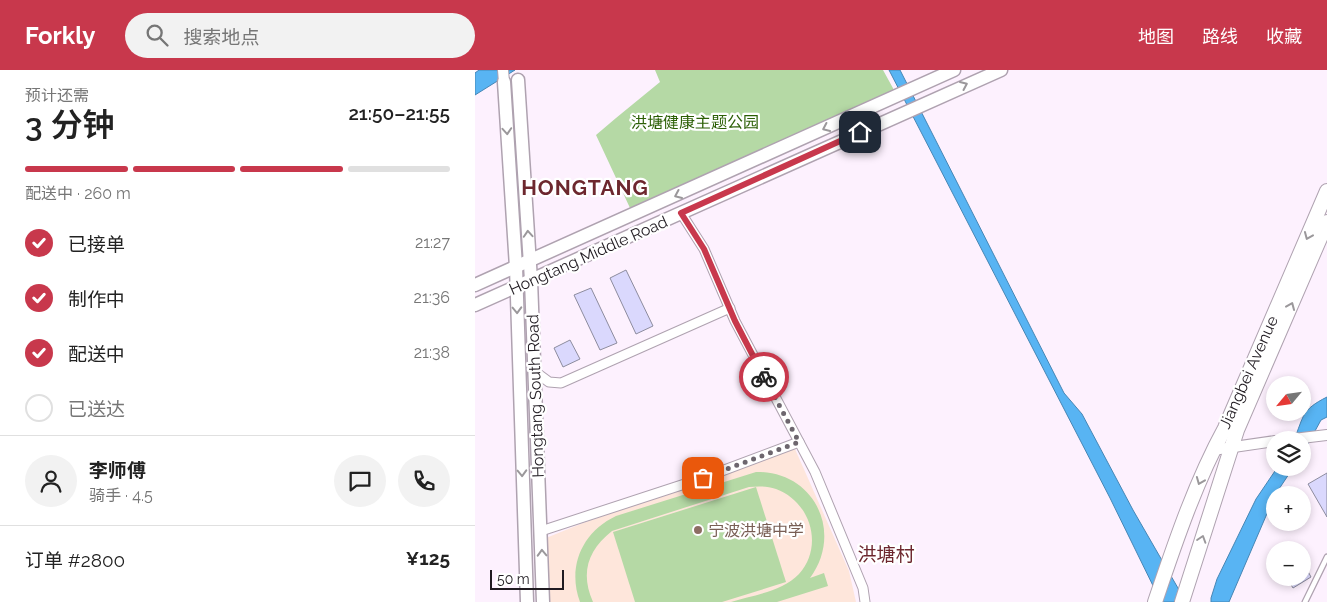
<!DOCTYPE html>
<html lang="zh">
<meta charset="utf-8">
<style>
:root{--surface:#fff;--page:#f2f2f2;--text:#222;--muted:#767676;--line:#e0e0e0;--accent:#c8384c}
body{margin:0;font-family:Raleway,"Noto Sans SC",sans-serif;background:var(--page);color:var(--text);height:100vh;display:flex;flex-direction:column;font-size:19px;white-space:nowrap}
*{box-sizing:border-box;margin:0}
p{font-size:16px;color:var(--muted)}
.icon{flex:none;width:28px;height:28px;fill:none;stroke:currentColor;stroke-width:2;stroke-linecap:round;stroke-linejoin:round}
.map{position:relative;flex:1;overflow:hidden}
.sheet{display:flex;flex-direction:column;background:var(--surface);width:475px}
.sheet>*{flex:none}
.needle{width:32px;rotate:241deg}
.fabs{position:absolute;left:791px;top:306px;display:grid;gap:10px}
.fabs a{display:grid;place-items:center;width:45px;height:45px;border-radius:50%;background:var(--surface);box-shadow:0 2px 8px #0003;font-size:25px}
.scale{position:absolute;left:15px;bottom:12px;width:74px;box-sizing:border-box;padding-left:5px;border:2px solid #201b21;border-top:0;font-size:14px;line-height:18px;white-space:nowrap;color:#201b21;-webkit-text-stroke:4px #fff;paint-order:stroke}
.pin{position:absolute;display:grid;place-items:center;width:42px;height:42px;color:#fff;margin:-21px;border-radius:10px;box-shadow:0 2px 8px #0006}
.courier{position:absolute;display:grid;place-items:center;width:50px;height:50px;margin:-25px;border:4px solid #c8384c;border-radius:50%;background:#fff;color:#222;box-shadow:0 1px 6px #0007}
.headline em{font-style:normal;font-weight:600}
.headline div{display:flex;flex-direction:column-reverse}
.headline{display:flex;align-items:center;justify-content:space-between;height:85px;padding:0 25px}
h1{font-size:32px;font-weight:600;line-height:38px}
.bar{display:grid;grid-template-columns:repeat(4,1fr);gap:8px 5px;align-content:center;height:60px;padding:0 25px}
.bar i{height:6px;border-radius:4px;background:var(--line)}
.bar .selected{background:var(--accent)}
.bar p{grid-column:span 4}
.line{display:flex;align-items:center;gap:12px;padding:0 25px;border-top:1px solid var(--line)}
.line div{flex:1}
.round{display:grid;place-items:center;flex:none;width:52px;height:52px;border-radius:26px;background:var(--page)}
ol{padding:0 25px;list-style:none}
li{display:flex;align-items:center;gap:15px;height:55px}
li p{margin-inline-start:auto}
li .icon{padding:5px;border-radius:50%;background:var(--accent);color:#fff;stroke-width:4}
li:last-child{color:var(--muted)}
li i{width:28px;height:28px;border:2px solid var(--line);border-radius:50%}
header{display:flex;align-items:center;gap:30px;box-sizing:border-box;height:70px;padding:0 25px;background:var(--accent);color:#fff}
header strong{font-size:24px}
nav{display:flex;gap:28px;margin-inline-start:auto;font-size:18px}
.search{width:350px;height:45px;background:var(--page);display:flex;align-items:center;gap:12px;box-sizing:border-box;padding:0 18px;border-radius:28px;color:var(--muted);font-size:19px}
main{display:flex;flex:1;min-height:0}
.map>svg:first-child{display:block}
</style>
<header>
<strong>Forkly</strong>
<div class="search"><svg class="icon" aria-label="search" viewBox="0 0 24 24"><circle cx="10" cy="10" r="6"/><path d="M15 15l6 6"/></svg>搜索地点</div>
<nav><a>地图</a><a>路线</a><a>收藏</a></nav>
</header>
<main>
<section class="sheet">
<div class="headline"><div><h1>3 分钟</h1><p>预计还需</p></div><em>21:50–21:55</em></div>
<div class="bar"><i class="selected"></i><i class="selected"></i><i class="selected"></i><i></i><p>配送中 · 260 m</p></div>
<ol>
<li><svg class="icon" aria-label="check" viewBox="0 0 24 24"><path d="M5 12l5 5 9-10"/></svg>已接单<p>21:27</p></li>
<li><svg class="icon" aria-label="check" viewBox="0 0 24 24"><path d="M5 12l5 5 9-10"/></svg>制作中<p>21:36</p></li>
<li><svg class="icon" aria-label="check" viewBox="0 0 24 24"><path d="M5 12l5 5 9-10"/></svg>配送中<p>21:38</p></li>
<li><i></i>已送达</li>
</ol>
<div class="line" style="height:90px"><a class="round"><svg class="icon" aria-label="person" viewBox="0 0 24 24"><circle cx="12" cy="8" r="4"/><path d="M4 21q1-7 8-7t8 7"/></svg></a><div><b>李师傅</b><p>骑手 · 4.5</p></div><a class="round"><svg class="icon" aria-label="chat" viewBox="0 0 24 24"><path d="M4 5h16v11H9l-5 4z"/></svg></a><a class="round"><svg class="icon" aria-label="phone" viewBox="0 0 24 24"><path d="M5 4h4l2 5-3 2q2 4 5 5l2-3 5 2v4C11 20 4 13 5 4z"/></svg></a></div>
<div class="line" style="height:65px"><div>订单 #2800</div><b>¥125</b></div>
</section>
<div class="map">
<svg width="852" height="532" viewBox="0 0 852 532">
<rect width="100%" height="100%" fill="#fdf1fe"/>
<polygon fill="#fee6db" points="320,379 374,501 381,532 74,532 71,468 108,453"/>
<g fill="#b5d9a5">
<polygon points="180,0 408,0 419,20 155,138 121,65 141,48 185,12"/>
<path d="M281 402C339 401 369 462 335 508L349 503 353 516 302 532H256C278 525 307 522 324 504 349 476 336 432 301 419 292 416 283 416 274 417L137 461C113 480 105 503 118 532H105C92 497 107 462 141 446Z"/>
<polygon points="281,417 311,512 247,532 160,532 138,462"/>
</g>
<g fill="#58b4f3" stroke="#4786b4">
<polygon points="4,0 40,0 0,25 0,3"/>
<polygon points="414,0 425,0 589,323 607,344 658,440 711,532 686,532 635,428"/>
<path d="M852 327V347L846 350 828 383V370H819C829 346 826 340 852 327Z"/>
<polygon points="802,398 818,398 800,425 754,532 736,532 736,528 742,509 781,429"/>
</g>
<g fill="#dad8fd" stroke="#8d8c9e">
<polygon points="151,200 178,256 161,264 135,208"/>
<polygon points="116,218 142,273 125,280 99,225"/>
<polygon points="95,270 105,289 88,297 79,278"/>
<polygon points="852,403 852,447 833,414"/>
<polygon points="817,473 821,480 804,480"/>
<polygon points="828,492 836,507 818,518 812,508 828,508"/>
</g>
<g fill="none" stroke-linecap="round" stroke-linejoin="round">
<defs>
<polyline id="service" points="830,532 852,487"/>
<g id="minor">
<polyline points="206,143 229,179 260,251 340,402 388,518 390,532"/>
<polyline points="59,301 74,312 86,313 255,238"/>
<polyline points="66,461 228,408 324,372"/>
</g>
<g id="tertiary">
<polyline points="28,0 29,12"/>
<polyline points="810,370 852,365"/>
<polyline points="738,380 800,371"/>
</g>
<g id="secondary">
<polyline points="43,10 56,210 68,532"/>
<polyline points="29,12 41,197 52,532"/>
<polyline points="0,215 479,0"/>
<polyline points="0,235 526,0"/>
</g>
<g id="primary">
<path d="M680 532C700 473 720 413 750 358L852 121"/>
<polyline points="707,532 762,360 852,152"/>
</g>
</defs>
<use href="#service" stroke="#afa2b0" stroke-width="7"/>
<use href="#minor" stroke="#afa2b0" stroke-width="11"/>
<use href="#tertiary" stroke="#afa2b0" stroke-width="12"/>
<use href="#secondary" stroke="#afa2b0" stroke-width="15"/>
<use href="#primary" stroke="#afa2b0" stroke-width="16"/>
<use href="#service" stroke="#fff" stroke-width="4.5"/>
<use href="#minor" stroke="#fff" stroke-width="9"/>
<use href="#tertiary" stroke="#fff" stroke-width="10"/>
<use href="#secondary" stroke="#fff" stroke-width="12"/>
<use href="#primary" stroke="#fff" stroke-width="14"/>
</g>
<defs><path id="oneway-chevron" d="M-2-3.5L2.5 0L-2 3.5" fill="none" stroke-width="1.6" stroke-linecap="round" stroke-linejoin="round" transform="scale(1.25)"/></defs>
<g stroke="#9b989b">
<use href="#oneway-chevron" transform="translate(489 15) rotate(-24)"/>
<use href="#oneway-chevron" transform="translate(351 58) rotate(155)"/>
<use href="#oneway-chevron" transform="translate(32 61) rotate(86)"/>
<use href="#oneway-chevron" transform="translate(203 125) rotate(156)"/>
<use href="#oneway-chevron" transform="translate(53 164) rotate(-94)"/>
<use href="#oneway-chevron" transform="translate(833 166) rotate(113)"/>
<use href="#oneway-chevron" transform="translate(816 236) rotate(-67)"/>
<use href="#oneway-chevron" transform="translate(42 240) rotate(88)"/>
<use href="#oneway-chevron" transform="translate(47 403) rotate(88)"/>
<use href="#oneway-chevron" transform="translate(725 411) rotate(112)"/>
<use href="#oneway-chevron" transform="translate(727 469) rotate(-72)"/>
<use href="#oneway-chevron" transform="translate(67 483) rotate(-92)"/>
</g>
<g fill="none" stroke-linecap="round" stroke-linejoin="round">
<polyline stroke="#6d666e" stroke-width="5" stroke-dasharray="0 9" points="228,408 324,372 289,307"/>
<polyline stroke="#c8384c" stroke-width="6" points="289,307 260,251 229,179 206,143 385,62"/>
</g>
<circle fill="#8d6e63" stroke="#fff" stroke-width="2" cx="223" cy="460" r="5"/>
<g text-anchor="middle" stroke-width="4.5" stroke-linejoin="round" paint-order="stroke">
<g font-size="16" fill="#2c5f06" stroke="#fff">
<text x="220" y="58">洪塘健康主题公园</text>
</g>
<g font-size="16" fill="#201b21" stroke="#fff">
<text transform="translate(113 185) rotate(-24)" y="6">Hongtang Middle Road</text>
<text transform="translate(773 302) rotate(-66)" y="6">Jiangbei Avenue</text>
<text transform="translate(60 326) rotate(-92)" y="6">Hongtang South Road</text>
</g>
<g font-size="16" fill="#785e54" stroke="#fff" text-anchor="start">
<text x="233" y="466">宁波洪塘中学</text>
</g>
<g font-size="19" fill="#6d272e" stroke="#fff">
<text x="411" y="491">洪塘村</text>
</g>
<g font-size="21" font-weight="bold" letter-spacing="1" fill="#6d272e" stroke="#fff">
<text x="110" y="125">HONGTANG</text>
</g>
</g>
</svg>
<div class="fabs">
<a><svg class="needle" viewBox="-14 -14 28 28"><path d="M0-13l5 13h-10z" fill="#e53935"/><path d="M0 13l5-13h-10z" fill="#767676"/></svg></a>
<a><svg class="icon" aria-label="layers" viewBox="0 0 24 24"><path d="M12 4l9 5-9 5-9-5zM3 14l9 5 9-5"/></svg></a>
<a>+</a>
<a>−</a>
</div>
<div class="scale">50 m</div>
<div class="pin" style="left:228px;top:408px;background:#ea580c"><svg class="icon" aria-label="bag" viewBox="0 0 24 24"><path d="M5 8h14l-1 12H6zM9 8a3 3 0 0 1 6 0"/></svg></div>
<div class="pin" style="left:385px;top:62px;background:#1f2937"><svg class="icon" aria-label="home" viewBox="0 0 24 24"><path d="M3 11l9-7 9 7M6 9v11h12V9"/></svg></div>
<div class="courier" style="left:289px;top:307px"><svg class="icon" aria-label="bike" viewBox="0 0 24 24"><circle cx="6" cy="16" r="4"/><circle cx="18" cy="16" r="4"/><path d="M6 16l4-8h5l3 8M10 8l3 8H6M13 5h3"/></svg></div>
</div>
</main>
